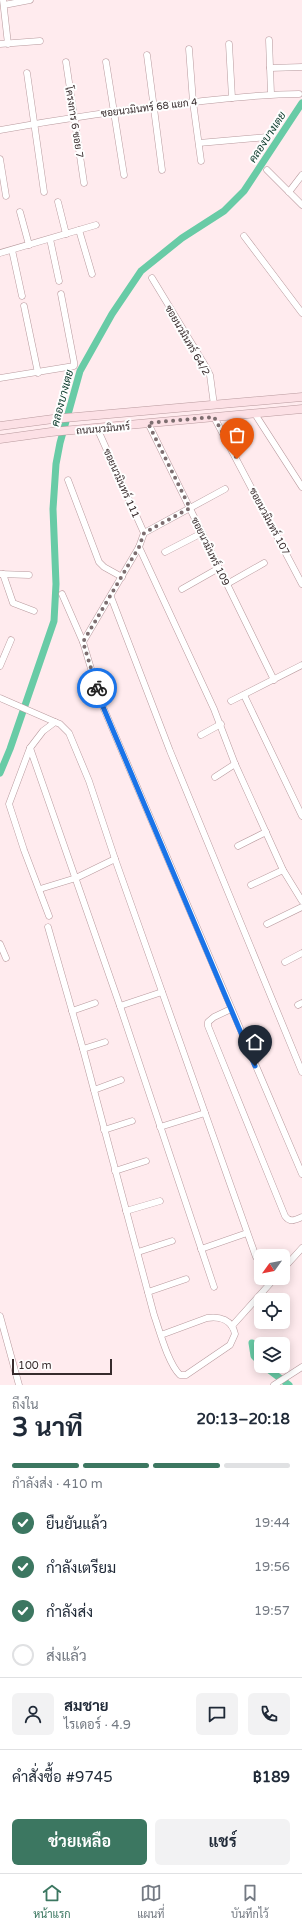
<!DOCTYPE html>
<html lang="th">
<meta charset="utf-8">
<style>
:root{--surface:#fff;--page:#f2f2f3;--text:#1f2937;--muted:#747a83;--line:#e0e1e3;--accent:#3c7761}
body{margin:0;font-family:"Varela Round",Sarabun,sans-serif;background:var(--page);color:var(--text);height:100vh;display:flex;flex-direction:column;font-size:15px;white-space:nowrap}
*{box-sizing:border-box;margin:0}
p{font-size:13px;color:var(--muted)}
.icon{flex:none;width:22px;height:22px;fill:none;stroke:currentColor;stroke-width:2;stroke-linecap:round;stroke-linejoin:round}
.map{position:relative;height:1385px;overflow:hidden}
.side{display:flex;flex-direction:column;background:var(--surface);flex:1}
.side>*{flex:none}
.needle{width:26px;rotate:237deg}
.tools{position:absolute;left:254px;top:1249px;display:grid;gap:8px}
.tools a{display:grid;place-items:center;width:36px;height:36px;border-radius:6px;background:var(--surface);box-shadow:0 2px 10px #0003;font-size:20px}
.scale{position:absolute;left:12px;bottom:10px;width:100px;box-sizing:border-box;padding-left:4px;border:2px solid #372b2c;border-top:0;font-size:11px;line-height:14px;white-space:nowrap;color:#372b2c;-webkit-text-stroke:3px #fefefe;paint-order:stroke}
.pin{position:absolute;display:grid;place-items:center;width:34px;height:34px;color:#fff;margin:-41px -17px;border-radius:50% 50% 50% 0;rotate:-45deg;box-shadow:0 0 4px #0007}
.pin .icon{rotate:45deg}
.courier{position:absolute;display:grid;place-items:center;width:40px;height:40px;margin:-20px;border:3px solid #1a73e8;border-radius:50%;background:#fff;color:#222;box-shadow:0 1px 5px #0007}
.head em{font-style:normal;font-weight:700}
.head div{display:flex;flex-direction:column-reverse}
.head{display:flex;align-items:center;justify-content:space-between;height:68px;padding:0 12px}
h1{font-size:26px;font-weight:700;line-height:30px}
.bar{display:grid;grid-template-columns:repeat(4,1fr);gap:6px 4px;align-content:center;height:48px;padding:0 12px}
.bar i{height:5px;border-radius:3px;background:var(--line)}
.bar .selected{background:var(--accent)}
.bar p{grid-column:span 4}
.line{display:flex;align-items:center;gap:10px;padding:0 12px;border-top:1px solid var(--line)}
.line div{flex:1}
.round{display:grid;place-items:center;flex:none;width:42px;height:42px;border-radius:6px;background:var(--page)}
ol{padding:0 12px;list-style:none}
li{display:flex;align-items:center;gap:12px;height:44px}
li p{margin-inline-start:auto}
li .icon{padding:4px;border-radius:50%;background:var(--accent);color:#fff;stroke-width:4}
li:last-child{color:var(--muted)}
li i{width:22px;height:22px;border:2px solid var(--line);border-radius:50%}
.cta{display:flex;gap:8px;margin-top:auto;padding:8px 12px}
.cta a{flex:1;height:46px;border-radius:6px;background:var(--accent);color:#fff;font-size:16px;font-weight:700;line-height:46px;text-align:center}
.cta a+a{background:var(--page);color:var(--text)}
.menu{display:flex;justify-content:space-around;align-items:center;height:56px;border-top:1px solid var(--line);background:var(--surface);font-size:11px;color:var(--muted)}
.menu a{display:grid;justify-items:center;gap:2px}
.menu .selected{color:var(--accent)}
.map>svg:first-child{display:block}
</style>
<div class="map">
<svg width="302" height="1385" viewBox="0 0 302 1385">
<rect width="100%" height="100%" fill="#ffebee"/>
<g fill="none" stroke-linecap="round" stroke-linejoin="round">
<g stroke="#68cba6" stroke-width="7">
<polyline points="0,773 10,749 54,621 56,584 53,509 56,464 60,443 80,371 112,314 141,271 182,238 224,211 244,191 302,103"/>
<polyline points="252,1343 254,1356 261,1363"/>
<polyline points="264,1366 289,1385"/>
</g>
<defs>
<g id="minor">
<polyline points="3,0 8,44"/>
<polyline points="4,5 30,0"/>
<polyline points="269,40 271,94"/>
<polyline points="0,44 40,41"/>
<polyline points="229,44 232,98"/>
<polyline points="189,49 193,102 201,161"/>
<polyline points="147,55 162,170"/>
<polyline points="66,62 84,183"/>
<polyline points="106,62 124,175"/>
<polyline points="270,68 302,67"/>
<polyline points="27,73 44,192"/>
<path d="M0 130C61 119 122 110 184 103 222 99 260 94 299 94"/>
<polyline points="199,143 267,137"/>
<polyline points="0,159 6,196"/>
<polyline points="267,170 302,205"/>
<polyline points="289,192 302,175"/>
<polyline points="58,202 66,234"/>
<polyline points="20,212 29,245"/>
<polyline points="79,230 92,274"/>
<polyline points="244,236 302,313"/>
<polyline points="50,239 59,281"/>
<polyline points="12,250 22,296"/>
<polyline points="0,253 96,225"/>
<polyline points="152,278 206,367 210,375 214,405"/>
<polyline points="24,306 38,373"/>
<polyline points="0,378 74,366 74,362 61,294"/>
<polyline points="255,414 302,487"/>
<polyline points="214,417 302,584"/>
<polyline points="148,423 274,680"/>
<polyline points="68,480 99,562 104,567 122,577"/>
<polyline points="144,533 225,489"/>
<polyline points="139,547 214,709 235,764 283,870 302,901"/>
<polyline points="165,552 202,533"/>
<polyline points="0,574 29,575"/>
<polyline points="3,574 13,603 34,611"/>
<polyline points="227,584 264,563"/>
<polyline points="182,589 219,568"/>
<polyline points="62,594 83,642 101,702 302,1174"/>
<polyline points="111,597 170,751 302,1072"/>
<polyline points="83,642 139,547 144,533 97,428"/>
<polyline points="0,666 11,640"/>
<polyline points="244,695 302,816"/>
<polyline points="0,698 55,722"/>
<polyline points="231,701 302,665"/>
<polyline points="201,735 221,724"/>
<polyline points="30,748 120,1006 214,1287"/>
<polyline points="215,777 235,764"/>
<polyline points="238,846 266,832"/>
<polyline points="251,885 283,870"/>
<polyline points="40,889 76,878 115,859"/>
<polyline points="49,916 24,850 9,804 30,748 43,731 55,722 60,724 69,733 89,781 115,859 256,1257"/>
<polyline points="267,924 302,907"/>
<path d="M48 927 83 1049 154 1315C160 1332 168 1363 180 1375H186L230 1345 235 1334C232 1320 220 1316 207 1318L161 1335"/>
<polyline points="0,944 6,958"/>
<polyline points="285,962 302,953"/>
<polyline points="298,1005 302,1003"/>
<polyline points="120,1006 162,992"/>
<path d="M231 1009 214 1017 208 1022V1026L285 1216C290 1223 295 1220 302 1217"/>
<polyline points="72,1011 95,1003"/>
<polyline points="83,1049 105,1042"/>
<polyline points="94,1090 121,1080"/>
<polyline points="160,1127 205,1113"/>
<polyline points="104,1130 132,1121"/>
<polyline points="115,1171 146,1161"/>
<polyline points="126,1211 160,1201"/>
<polyline points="201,1249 247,1233"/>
<polyline points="138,1252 172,1241"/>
<polyline points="283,1269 302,1248"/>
<polyline points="148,1292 186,1279"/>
<polyline points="0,1316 19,1385"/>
<polyline points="232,1326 275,1278"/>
<polyline points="274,1385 302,1367"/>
</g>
<g id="secondary">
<polyline points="0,426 53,419 302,397"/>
<polyline points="0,439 51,432 302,409"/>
</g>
</defs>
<use href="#minor" stroke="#b89a9e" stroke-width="7"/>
<use href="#secondary" stroke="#b89a9e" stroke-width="9"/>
<use href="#minor" stroke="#fff" stroke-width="6"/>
<use href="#secondary" stroke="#fce0e5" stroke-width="8"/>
</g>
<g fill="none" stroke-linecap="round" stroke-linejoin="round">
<polyline stroke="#7d6e70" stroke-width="4" stroke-dasharray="0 7.2" points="97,688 83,642 139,547 144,533 190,508 148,423 214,417 237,459"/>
<polyline stroke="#1a73e8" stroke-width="5" points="97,688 101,702 255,1066"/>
</g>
<g text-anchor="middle" stroke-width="4" stroke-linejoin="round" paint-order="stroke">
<g font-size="10" fill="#372b2c" stroke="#fefefe">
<text transform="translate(149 107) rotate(-7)" y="4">ซอยนวมินทร์ 68 แยก 4</text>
<text transform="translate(75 122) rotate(81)" y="4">โครงการ 6 ซอย 7</text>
<text transform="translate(188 340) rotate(60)" y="4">ซอยนวมินทร์ 64/2</text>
<text transform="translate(103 428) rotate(-5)" y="4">ถนนนวมินทร์</text>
<text transform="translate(122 483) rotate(66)" y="4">ซอยนวมินทร์ 111</text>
<text transform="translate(270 521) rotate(62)" y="4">ซอยนวมินทร์ 107</text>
<text transform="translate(211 551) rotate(64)" y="4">ซอยนวมินทร์ 109</text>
</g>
<g font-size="11" font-style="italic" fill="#083728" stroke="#fefefe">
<text transform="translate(267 137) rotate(-57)" y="4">คลองบางเตย</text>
<text transform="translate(62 398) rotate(-75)" y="4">คลองบางเตย</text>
</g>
</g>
</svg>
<div class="tools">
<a><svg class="needle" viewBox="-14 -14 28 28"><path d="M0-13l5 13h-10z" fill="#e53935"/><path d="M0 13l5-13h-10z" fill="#747a83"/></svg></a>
<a><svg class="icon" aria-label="locate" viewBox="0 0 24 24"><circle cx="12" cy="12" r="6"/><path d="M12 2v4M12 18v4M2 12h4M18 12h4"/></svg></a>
<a><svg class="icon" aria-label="layers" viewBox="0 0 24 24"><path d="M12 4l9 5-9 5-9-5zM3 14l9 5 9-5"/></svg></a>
</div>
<div class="scale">100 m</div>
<div class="pin" style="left:237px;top:459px;background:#ea580c"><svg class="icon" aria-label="bag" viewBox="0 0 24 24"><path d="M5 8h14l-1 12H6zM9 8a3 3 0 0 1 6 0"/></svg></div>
<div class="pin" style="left:255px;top:1066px;background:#1f2937"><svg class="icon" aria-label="home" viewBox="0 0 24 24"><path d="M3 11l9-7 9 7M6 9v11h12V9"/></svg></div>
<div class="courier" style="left:97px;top:688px"><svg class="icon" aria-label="bike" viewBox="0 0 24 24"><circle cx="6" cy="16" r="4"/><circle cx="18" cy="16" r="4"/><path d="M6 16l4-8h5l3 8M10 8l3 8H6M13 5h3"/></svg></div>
</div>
<section class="side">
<div class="head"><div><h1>3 นาที</h1><p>ถึงใน</p></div><em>20:13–20:18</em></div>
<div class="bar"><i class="selected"></i><i class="selected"></i><i class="selected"></i><i></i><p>กำลังส่ง · 410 m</p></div>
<ol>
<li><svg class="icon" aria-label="check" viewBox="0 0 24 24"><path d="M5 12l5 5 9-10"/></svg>ยืนยันแล้ว<p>19:44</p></li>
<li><svg class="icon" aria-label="check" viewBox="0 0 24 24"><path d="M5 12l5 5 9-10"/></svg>กำลังเตรียม<p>19:56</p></li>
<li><svg class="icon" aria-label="check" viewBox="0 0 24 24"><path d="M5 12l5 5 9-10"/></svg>กำลังส่ง<p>19:57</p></li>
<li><i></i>ส่งแล้ว</li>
</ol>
<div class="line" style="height:72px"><a class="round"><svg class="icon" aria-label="person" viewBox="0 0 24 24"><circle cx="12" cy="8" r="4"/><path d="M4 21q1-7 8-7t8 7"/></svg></a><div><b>สมชาย</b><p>ไรเดอร์ · 4.9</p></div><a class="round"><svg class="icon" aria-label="chat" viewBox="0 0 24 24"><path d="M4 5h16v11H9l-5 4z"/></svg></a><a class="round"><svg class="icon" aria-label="phone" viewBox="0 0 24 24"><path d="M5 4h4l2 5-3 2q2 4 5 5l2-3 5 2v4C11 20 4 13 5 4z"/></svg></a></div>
<div class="line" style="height:52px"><div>คำสั่งซื้อ #9745</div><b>฿189</b></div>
<div class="cta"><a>ช่วยเหลือ</a><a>แชร์</a></div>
</section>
<nav class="menu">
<a class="selected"><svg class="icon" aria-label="home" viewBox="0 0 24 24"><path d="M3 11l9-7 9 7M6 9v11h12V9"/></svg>หน้าแรก</a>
<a><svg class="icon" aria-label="map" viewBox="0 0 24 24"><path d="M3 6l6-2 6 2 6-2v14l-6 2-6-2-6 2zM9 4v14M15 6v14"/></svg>แผนที่</a>
<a><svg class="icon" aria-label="saved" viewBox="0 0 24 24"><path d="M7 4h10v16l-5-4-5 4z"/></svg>บันทึกไว้</a>
</nav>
